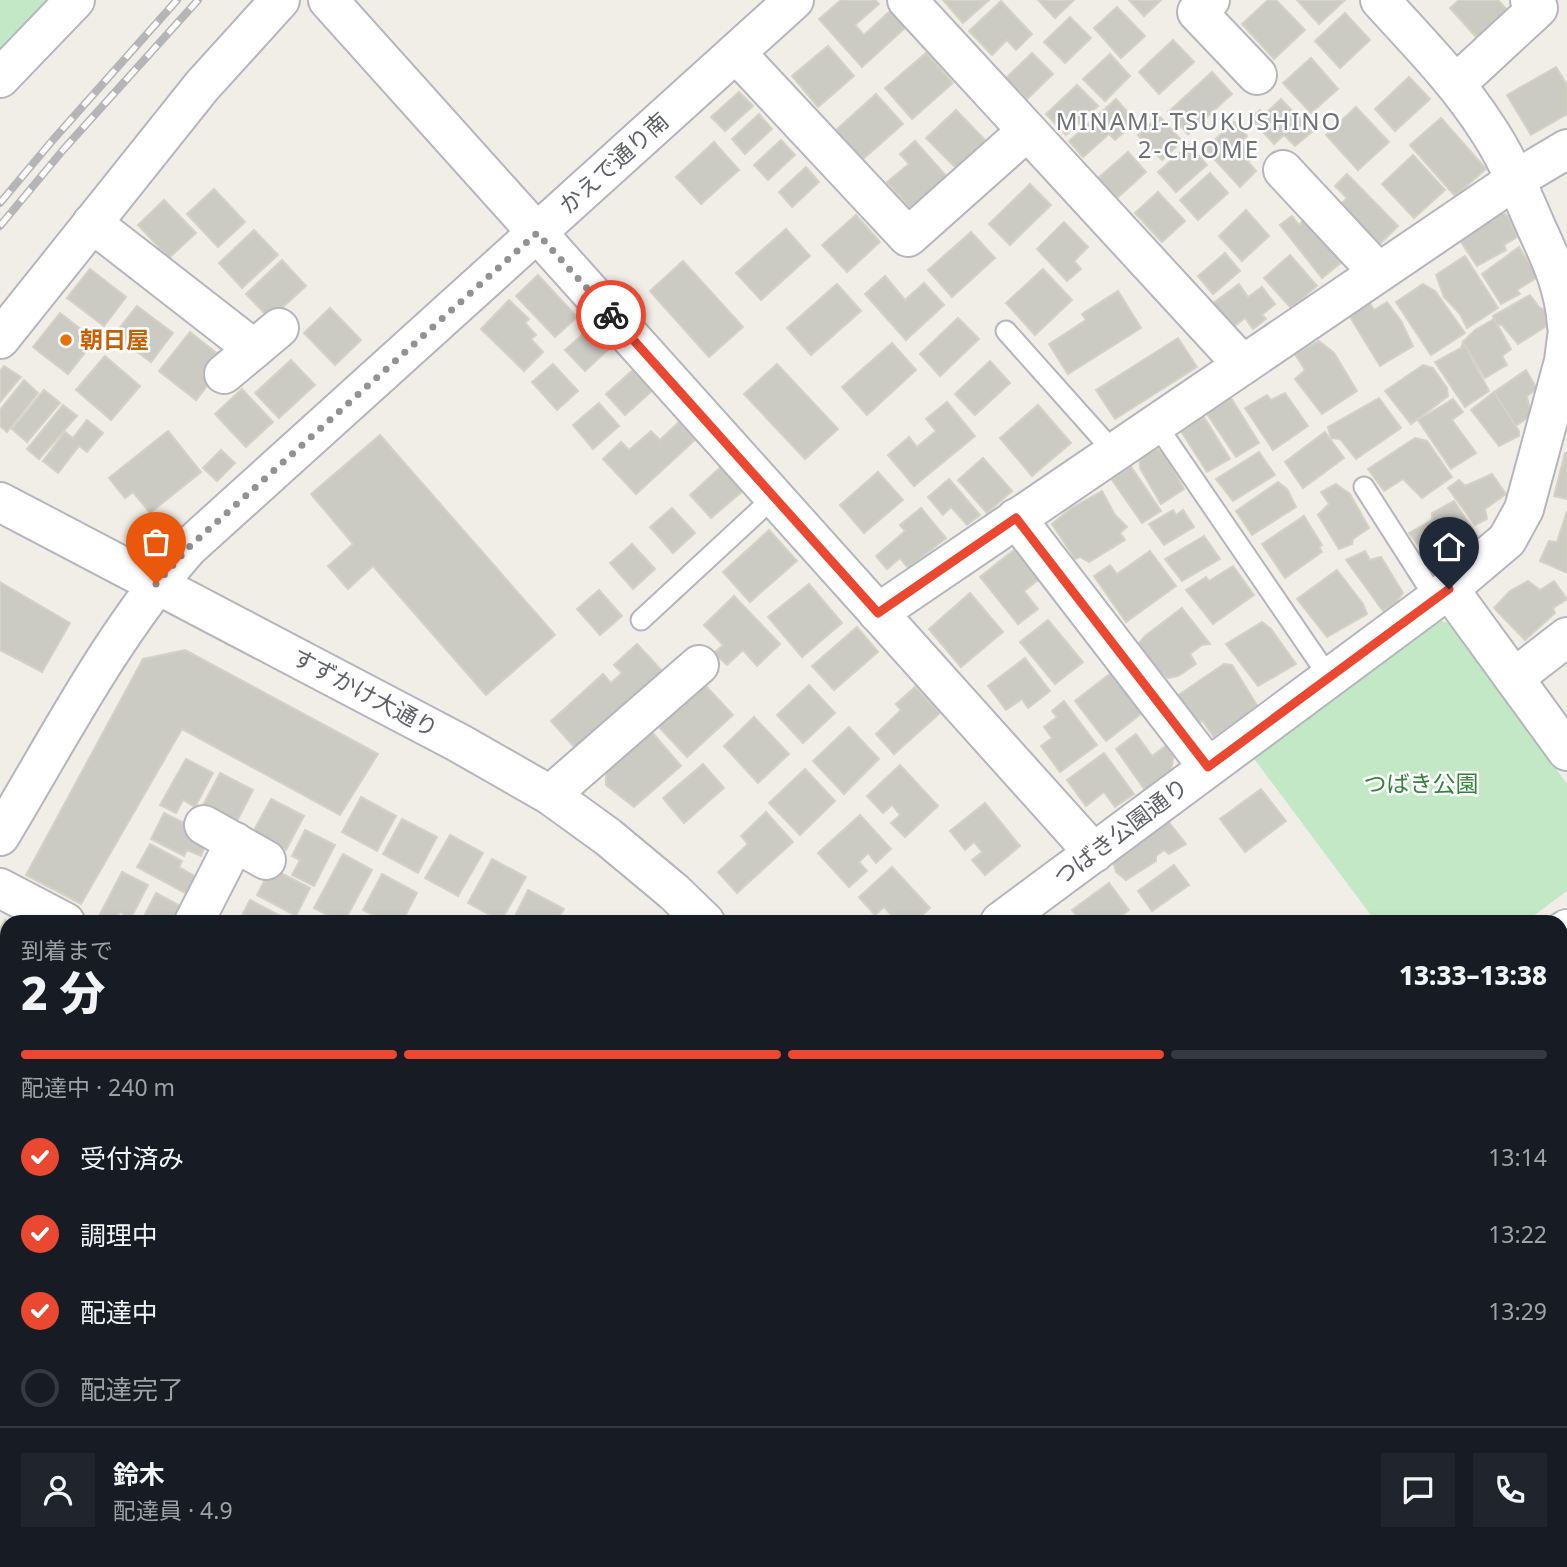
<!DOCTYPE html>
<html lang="ja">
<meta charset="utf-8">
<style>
:root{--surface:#171b24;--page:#20242c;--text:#f1f3f6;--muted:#9ea1a6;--line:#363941;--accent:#eb4831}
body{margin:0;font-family:"Noto Sans","Noto Sans JP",sans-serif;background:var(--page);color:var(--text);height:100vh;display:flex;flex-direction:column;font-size:26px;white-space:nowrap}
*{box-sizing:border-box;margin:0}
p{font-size:23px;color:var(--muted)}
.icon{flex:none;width:38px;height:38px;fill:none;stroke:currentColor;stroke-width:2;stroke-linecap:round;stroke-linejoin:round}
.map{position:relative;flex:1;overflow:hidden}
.panel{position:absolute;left:0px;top:915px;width:1568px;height:653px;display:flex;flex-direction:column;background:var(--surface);border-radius:21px 21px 0 0;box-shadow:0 4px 10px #0003}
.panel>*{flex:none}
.pin{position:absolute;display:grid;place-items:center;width:60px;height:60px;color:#fff;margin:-72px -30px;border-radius:50% 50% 50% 0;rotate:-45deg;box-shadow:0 0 7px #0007}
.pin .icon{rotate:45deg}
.courier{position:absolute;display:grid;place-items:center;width:70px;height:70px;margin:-35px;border:5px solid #eb4831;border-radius:50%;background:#fff;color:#222;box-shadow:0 2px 9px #0007}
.overview em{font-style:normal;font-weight:800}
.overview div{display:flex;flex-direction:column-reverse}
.overview{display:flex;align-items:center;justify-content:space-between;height:119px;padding:0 21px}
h1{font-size:46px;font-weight:800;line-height:52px}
.bar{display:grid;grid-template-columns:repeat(4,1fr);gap:10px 7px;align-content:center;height:84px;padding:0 21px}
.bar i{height:9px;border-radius:5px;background:var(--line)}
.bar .active{background:var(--accent)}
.bar p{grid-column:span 4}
.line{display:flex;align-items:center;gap:18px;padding:0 21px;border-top:2px solid var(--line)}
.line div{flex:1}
.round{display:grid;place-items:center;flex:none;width:74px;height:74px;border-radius:0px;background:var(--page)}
ol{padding:0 21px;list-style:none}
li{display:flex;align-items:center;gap:21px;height:77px}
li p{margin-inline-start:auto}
li .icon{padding:7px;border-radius:50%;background:var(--accent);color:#fff;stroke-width:4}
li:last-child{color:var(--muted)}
li i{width:38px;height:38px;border:4px solid var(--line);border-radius:50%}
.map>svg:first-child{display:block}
</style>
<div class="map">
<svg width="1567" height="1567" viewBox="0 0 1567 1567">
<rect width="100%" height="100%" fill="#f0eee7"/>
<polygon fill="#e0ded4" points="1567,1151 1567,1567 1205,1567 1201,1561 1561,1561 1561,1155"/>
<g fill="#c3e8c5">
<polygon points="0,0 49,0 0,52"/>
<polygon points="1433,619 1452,624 1567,784 1567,891 1525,922 1376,922 1252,756"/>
</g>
<g fill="#cbcac3" stroke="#d5d1c5" stroke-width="2">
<polygon points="841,0 875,0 879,4 855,25 864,35 890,11 905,28 862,67 819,19"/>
<polygon points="943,0 989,0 963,23"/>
<polygon points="1038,0 1074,0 1055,18"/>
<polygon points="1129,0 1161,0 1144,16"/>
<polygon points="1268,0 1276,0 1305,30 1274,59 1242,24"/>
<polygon points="1297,0 1345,0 1319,24"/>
<polygon points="1459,0 1498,0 1509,12 1478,39 1450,8"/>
<polygon points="1001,1 1032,34 1016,50 1007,40 992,55 969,31"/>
<polygon points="1117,7 1145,36 1121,58 1094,28"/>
<polygon points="1345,13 1370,40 1340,68 1315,41"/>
<polygon points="1070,17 1091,38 1065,63 1044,42"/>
<polygon points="1173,40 1194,62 1159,94 1139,72"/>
<polygon points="828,46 854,76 818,107 792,76"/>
<polygon points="926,53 953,83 912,119 885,88"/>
<polygon points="1032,53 1053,74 1027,99 1006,78"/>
<polygon points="1110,54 1130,76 1105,101 1083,79"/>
<polygon points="1311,58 1338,89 1311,113 1283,83"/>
<polygon points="1556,67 1567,85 1567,114 1531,135 1507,95"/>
<polygon points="1212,72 1232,94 1188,134 1168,112"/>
<polygon points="1409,77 1430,99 1395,131 1375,109"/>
<polygon points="1077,85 1098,106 1066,135 1046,114"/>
<polygon points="739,92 753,106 725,131 711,117"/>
<polygon points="876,94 903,124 862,160 836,130"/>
<polygon points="1116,99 1136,122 1115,140 1109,134 1083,157 1069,141"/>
<polygon points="1281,99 1312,132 1295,146 1284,135 1274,144 1251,119 1260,110 1264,115"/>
<polygon points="1356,107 1389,142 1358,170 1326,135"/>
<polygon points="956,110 986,141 957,169 926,138"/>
<polygon points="759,114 772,129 745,154 732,139"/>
<polygon points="1159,116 1182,141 1162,160 1138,135"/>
<polygon points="1441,118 1486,169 1455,196 1410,145"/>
<polygon points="1234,122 1247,136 1241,142 1254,157 1248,162 1256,171 1240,187 1205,149"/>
<polygon points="781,140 795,155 768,180 754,165"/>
<polygon points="915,141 947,177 910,208 887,182 909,164 900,154"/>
<polygon points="714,142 739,170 701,204 676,177"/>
<polygon points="1189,145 1207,165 1176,192 1158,172"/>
<polygon points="1128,152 1146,172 1116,199 1098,178"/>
<polygon points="1413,155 1445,190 1414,218 1382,184"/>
<polygon points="806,167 819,182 792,207 779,192"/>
<polygon points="1210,173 1228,193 1198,220 1180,200"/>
<polygon points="1347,174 1398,226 1380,244 1341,204 1347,198 1335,186"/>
<polygon points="1030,184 1051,205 1010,245 989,224"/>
<polygon points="214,189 245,222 218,247 187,214"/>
<polygon points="1158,192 1185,221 1162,242 1135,213"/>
<polygon points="164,200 196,233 169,258 138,225"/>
<polygon points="1246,210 1269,236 1242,261 1219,236"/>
<polygon points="1500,211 1508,216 1517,237 1504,245 1506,250 1477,266 1459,239"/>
<polygon points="856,215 880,242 847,272 822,245"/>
<polygon points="1292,216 1299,225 1308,217 1343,261 1322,278 1280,225"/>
<polygon points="1064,222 1088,247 1074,261 1081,269 1067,281 1037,249"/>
<polygon points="786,229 810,256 761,300 736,273"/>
<polygon points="254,230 278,255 242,288 219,263"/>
<polygon points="971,232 995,258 952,297 928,270"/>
<polygon points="1519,247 1538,277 1517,290 1520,294 1501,304 1482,274"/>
<polygon points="1225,253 1240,271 1213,294 1198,276"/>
<polygon points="1290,255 1317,286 1291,308 1264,278"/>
<polygon points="1465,256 1498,308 1467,328 1460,314 1444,297 1436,275"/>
<polygon points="282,260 306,286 270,319 246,294"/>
<polygon points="683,261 743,327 709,357 650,291"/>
<polygon points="90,269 126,297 104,326 67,298"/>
<polygon points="1043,269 1072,300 1035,335 1006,303"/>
<polygon points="538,275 577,317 555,337 516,296"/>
<polygon points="885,276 905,300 924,283 944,305 906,340 865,294"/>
<polygon points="837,284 861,311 811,355 787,328"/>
<polygon points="1239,284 1248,297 1262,287 1275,304 1262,315 1266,319 1253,329 1245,318 1231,329 1212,304"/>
<polygon points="1423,284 1435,291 1465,333 1431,355 1396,302"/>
<polygon points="1118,291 1141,328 1068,374 1049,344 1086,320 1082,314"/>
<polygon points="1530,295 1539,307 1548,312 1553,322 1518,344 1502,325 1495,324 1493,316"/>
<polygon points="509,300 529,319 525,323 536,335 531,339 543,352 524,371 481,329"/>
<polygon points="1369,302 1374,310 1387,302 1401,321 1413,346 1380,366 1350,317"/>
<polygon points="137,306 173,333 151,362 114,335"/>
<polygon points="330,308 361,340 335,365 304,333"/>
<polygon points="60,313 95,340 68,374 33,347"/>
<polygon points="958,318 979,339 940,376 920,354"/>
<polygon points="1494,319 1511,349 1502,356 1507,365 1485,378 1463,342 1475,330"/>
<polygon points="593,325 612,346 585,371 565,350"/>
<polygon points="190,332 219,355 203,375 211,381 196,400 159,371"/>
<polygon points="1178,338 1197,367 1115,419 1096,390"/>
<polygon points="1319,341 1334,353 1357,391 1322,414 1295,379 1305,370 1295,354"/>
<polygon points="1463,342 1489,391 1465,407 1435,362 1461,348"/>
<polygon points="892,343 916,370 867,415 842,387"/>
<polygon points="105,356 140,386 111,420 76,390"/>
<polygon points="291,360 315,385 279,418 255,393"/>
<polygon points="990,361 1010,383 975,415 955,394"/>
<polygon points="553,364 578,391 557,410 532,382"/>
<polygon points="777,364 838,429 805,459 744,394"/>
<polygon points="1423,365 1433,368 1447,388 1448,396 1411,424 1385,391"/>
<polygon points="4,366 21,377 0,402 0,371"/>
<polygon points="634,369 653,390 625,415 606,394"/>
<polygon points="1526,370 1537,389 1527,396 1531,416 1515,426 1494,392"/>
<polygon points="24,380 38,393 7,432 0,426 0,410"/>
<polygon points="242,389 273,422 246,447 215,414"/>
<polygon points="44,390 60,403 27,442 12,429"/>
<polygon points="1494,392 1519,431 1519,436 1499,446 1471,410"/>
<polygon points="1228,393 1259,443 1236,457 1205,411"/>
<polygon points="1285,393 1308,426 1273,450 1245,408 1267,395 1271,400"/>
<polygon points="1379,398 1401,428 1356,459 1340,439 1331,438 1328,427"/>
<polygon points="1453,399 1463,412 1452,420 1476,453 1451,469 1418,420"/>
<polygon points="947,402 975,436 914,486 888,455 909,437 917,447 936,431 926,419"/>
<polygon points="599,403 619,426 593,449 573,425"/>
<polygon points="63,405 77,416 39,459 27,449"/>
<polygon points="1038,405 1071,443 1032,476 1000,438"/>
<polygon points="1202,414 1230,459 1207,472 1181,431"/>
<polygon points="87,420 103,433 87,452 79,446 58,473 43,461 65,432 73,438"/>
<polygon points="679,422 695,440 636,494 603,459 621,442 629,450 651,431 660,440"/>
<polygon points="168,431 201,472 150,513 133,492 125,498 109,478"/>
<polygon points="1325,432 1344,458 1303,488 1285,462"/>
<polygon points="380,435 555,635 486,695 373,566 348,589 328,566 353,544 311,494"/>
<polygon points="1415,438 1427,441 1452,477 1422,498 1403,479 1384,491 1368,469"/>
<polygon points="1157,449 1165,455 1184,489 1161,504 1140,468 1139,457"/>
<polygon points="221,450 235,463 217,481 203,468"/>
<polygon points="1259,452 1275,475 1233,501 1216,479"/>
<polygon points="1565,453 1567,453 1567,499 1554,496"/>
<polygon points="983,458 1012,491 987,513 958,480"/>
<polygon points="723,465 744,490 711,518 690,495"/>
<polygon points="1130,465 1161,511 1142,523 1112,480"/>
<polygon points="878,472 903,500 864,533 840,505"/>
<polygon points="1492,474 1506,494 1485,509 1487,519 1475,525 1448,488 1459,480 1465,486"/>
<polygon points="949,479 980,515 967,525 951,507 943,515 928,497"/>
<polygon points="1278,482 1287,489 1296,507 1252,535 1236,511"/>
<polygon points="1336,484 1350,494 1369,528 1353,539 1352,544 1339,549 1318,515 1329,504 1321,492"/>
<polygon points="1102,491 1115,515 1127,527 1120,533 1125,540 1089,562 1080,557 1075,559 1052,524 1070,509"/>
<polygon points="1454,501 1478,537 1458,550 1443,555 1432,563 1409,533 1432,520 1432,513"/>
<polygon points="672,508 695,533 673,553 650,527"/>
<polygon points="921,508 946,538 908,568 900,558 887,569 876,556 905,531 900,525"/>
<polygon points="1173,510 1176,515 1183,510 1194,527 1164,545 1149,524"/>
<polygon points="1567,511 1567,573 1540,561 1549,541 1557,542"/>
<polygon points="1304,516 1322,545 1319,547 1322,552 1285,578 1262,544"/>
<polygon points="769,530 797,561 750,602 723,572"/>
<polygon points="1204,536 1220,559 1182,581 1165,559"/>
<polygon points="632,544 655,569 633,589 610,563"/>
<polygon points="1014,550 1038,580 1024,591 1038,609 1018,624 980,577"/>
<polygon points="1150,551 1176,586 1126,622 1094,576 1110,565 1117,574"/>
<polygon points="1365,551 1370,560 1381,557 1403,593 1394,605 1383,611 1346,560"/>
<polygon points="1233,566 1254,595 1213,624 1186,590 1206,577 1209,581"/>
<polygon points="1337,570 1363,604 1367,614 1327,637 1297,599"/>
<polygon points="1528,581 1540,590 1554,581 1567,599 1553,608 1555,613 1525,640 1494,608 1510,591"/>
<polygon points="0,582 70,623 42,672 0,650"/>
<polygon points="809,584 842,623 802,657 768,617"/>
<polygon points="599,590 622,616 600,635 577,609"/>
<polygon points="970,593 1003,632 961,667 929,629"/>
<polygon points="734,596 780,644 757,666 743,650 727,665 714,653 723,645 704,625"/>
<polygon points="1182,608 1210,644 1202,645 1190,654 1196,664 1178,676 1168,678 1159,671 1137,646 1145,636"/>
<polygon points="1048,620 1083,662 1055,684 1020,642"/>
<polygon points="1262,622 1271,629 1296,664 1258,686 1226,644"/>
<polygon points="857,627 878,652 834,690 812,666"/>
<polygon points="637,644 663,672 577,750 551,721 603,674 611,683 622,673 614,665"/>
<polygon points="185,650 378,754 340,815 182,729 81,904 26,875 143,659"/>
<polygon points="1025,658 1050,691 1028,708 1022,699 1006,710 988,686"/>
<polygon points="1224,664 1232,665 1258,707 1214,737 1202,720 1196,726 1177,696"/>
<polygon points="1111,673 1142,713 1106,741 1075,701"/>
<polygon points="704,684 733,715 687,757 658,726"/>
<polygon points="809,685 835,713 803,743 777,715"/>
<polygon points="915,687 940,713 894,754 876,734 901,710 896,704"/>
<polygon points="1064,701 1097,745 1060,772 1041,746 1052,738 1044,727 1057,717 1052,711"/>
<polygon points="754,717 789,754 758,783 724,746"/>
<polygon points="849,727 879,759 844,794 813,761"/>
<polygon points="651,731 681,766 634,807 606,785 606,768"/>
<polygon points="1136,734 1152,756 1167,745 1174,754 1171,771 1145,790 1116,749"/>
<polygon points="1104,753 1134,794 1115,807 1104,792 1086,806 1067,780"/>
<polygon points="186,759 213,773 195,807 183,800 176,813 160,805"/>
<polygon points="703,764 724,788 684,823 663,798"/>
<polygon points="900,765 938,806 905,837 891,823 900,815 892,805 883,813 867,796"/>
<polygon points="805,769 835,801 800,835 769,803"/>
<polygon points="220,773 253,790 235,825 202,807"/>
<polygon points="1261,789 1286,821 1245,852 1220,819"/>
<polygon points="361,797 396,816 377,851 342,832"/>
<polygon points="271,799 304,816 286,850 253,832"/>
<polygon points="985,803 1020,846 985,875 972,860 982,852 974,842 965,850 950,831"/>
<polygon points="766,812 793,842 737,893 718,872 748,844 741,836"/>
<polygon points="164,813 198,830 206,845 201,856 187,850 184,856 151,839"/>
<polygon points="860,815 891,849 876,863 868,853 859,862 867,871 849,887 818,853"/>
<polygon points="402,819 437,837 418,873 383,854"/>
<polygon points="1167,820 1186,844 1169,854 1164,850 1156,856 1156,861 1126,880 1116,872 1113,861"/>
<polygon points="305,830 335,845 314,886 292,875 300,860 292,856"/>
<polygon points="450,835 483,853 458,896 425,878"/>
<polygon points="150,844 182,861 179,867 196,877 187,894 137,867"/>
<polygon points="343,854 372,870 344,922 341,922 314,908"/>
<polygon points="492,859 526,877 501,921 468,903"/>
<polygon points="1174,865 1189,885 1152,911 1138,891"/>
<polygon points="892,867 930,908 915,922 885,922 892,916 884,907 875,915 859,897"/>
<polygon points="271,868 310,888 296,916 257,895"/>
<polygon points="122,872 148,885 131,918 120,912 114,922 112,922 99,916"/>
<polygon points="382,874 417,893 402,922 387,922 363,910"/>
<polygon points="1109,883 1129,910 1113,922 1081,922 1072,910"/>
<polygon points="528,890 564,909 556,922 512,922"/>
<polygon points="156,893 182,907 174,922 141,922"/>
<polygon points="250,900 292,922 239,921"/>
<polygon points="5,920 9,922 7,922 7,1043 0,1039 0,929"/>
<polygon points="1561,1015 1567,1021 1567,1053 1561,1057"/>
<polygon points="0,1310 7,1313 7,1337 0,1350"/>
<polygon points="7,1353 7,1393 0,1389 0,1365"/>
<polygon points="19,1561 61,1561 58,1567 16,1567"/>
<polygon points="138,1561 193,1561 189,1567 134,1567"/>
<polygon points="564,1561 683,1561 682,1567 560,1567"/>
<polygon points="853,1561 897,1561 903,1567 858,1567"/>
<polygon points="1022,1561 1083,1561 1084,1562 1078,1567 1026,1567"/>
<polygon points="1296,1561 1379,1561 1383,1567 1300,1567"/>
</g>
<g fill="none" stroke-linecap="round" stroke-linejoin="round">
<defs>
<g id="service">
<polyline points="1006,331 1114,452"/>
<polyline points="1156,424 1329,677"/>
<polyline points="1364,487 1435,598"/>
<polyline points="641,620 774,497"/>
</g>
<g id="minor">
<polyline points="328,0 1094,853"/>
<polyline points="907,0 1243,365"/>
<polyline points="1210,0 1197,12 1257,75"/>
<path d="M1380 0C1417 41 1457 81 1487 128 1508 159 1522 195 1537 229 1552 261 1565 290 1567 326"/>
<polyline points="736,53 908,237 1027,131"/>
<polyline points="0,78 75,0"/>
<polyline points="1456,84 1538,8 1530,0"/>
<polyline points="1283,170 1378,272"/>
<polyline points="92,223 254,349"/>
<polyline points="224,374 279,328"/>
<polyline points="1016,518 1208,767"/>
<polyline points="1449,589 1567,751"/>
<polyline points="878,613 1515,180 1567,149"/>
<polyline points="1514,678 1567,637"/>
<polyline points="550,795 699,665"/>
<polyline points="204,825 266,860"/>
<polyline points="0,888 65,922"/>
<polyline points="194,922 235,842"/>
<polyline points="1000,922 1449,589 1507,540 1524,509 1564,361 1567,337"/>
<polyline points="1561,1105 1567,1113"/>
<polyline points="0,1492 7,1480"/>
<polyline points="330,1567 334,1561"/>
<polyline points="756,1567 762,1561"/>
</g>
<g id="tertiary">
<polyline points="0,339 202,86 280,0"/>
<polyline points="0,502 459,743 550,795 608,837 674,892 705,922"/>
<path d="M0 836C59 738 112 634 188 548L794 0"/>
<polyline points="1561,933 1567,929"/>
<polyline points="0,1271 7,1274"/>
<polyline points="475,1561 481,1567"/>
<polyline points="1157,1561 1161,1567"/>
</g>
</defs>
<use href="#service" stroke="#b4b6bb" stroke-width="23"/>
<use href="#minor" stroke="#b4b6bb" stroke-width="42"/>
<use href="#tertiary" stroke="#b4b6bb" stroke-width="42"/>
<use href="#service" stroke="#fff" stroke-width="19"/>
<use href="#minor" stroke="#fff" stroke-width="38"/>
<use href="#tertiary" stroke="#fff" stroke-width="38"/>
<defs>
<g id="rail">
<polyline points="0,203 52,141 177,0"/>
<polyline points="0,226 63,150 198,0"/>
</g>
</defs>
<use href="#rail" stroke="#b5b5b7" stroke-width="8"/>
<use href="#rail" stroke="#fff" stroke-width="5" stroke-dasharray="16" stroke-linecap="butt"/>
</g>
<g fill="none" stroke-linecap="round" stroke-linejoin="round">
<polyline stroke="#919294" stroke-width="7" stroke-dasharray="0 12.6" points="156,584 188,548 537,233 611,315"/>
<polyline stroke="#eb4831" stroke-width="9" points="611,315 878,613 1016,518 1208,767 1449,589"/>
</g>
<circle fill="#e8710a" stroke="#fff" stroke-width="2.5" cx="66" cy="340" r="7"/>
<g text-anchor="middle" stroke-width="5" stroke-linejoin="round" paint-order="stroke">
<g font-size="23" fill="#5e6167" stroke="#fff">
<text transform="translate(614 163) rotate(-42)" y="8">かえで通り南</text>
<text transform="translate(365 693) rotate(28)" y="8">すずかけ大通り</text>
<text transform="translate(1121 832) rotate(-37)" y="8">つばき公園通り</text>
</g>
<g font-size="23" font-weight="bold" fill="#c56008" stroke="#fff" text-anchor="start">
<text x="80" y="348">朝日屋</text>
</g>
<g font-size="23" fill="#33813a" stroke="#fff">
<text x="1421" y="792">つばき公園</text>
</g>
<g font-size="24" letter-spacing="2" fill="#6f7379" stroke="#fff">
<text x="1199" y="130">MINAMI-TSUKUSHINO<tspan x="1199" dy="28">2-CHOME</tspan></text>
</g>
</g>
</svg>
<div class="pin" style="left:156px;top:584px;background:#ea580c"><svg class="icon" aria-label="bag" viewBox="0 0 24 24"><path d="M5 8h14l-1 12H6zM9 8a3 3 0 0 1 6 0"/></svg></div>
<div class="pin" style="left:1449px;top:589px;background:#1f2937"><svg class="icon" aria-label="home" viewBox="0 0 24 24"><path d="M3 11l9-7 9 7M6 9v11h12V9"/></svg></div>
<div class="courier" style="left:611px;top:315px"><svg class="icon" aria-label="bike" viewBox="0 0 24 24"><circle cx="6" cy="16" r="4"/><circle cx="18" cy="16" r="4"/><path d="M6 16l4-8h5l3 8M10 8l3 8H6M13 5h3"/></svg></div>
<section class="panel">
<div class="overview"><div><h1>2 分</h1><p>到着まで</p></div><em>13:33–13:38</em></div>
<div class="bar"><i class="active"></i><i class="active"></i><i class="active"></i><i></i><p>配達中 · 240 m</p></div>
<ol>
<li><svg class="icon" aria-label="check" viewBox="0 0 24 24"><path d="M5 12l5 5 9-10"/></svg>受付済み<p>13:14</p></li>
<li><svg class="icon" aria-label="check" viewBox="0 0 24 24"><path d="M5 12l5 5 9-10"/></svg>調理中<p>13:22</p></li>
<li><svg class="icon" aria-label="check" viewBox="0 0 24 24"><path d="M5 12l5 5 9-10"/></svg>配達中<p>13:29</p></li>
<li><i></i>配達完了</li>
</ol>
<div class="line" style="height:126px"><a class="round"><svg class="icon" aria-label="person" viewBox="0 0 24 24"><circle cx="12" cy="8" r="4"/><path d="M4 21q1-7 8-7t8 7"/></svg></a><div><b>鈴木</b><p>配達員 · 4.9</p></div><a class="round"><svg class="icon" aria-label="chat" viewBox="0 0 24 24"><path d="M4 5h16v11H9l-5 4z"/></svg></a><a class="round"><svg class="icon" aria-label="phone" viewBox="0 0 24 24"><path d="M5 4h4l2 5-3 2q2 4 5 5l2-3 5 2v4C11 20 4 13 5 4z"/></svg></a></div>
</section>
</div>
